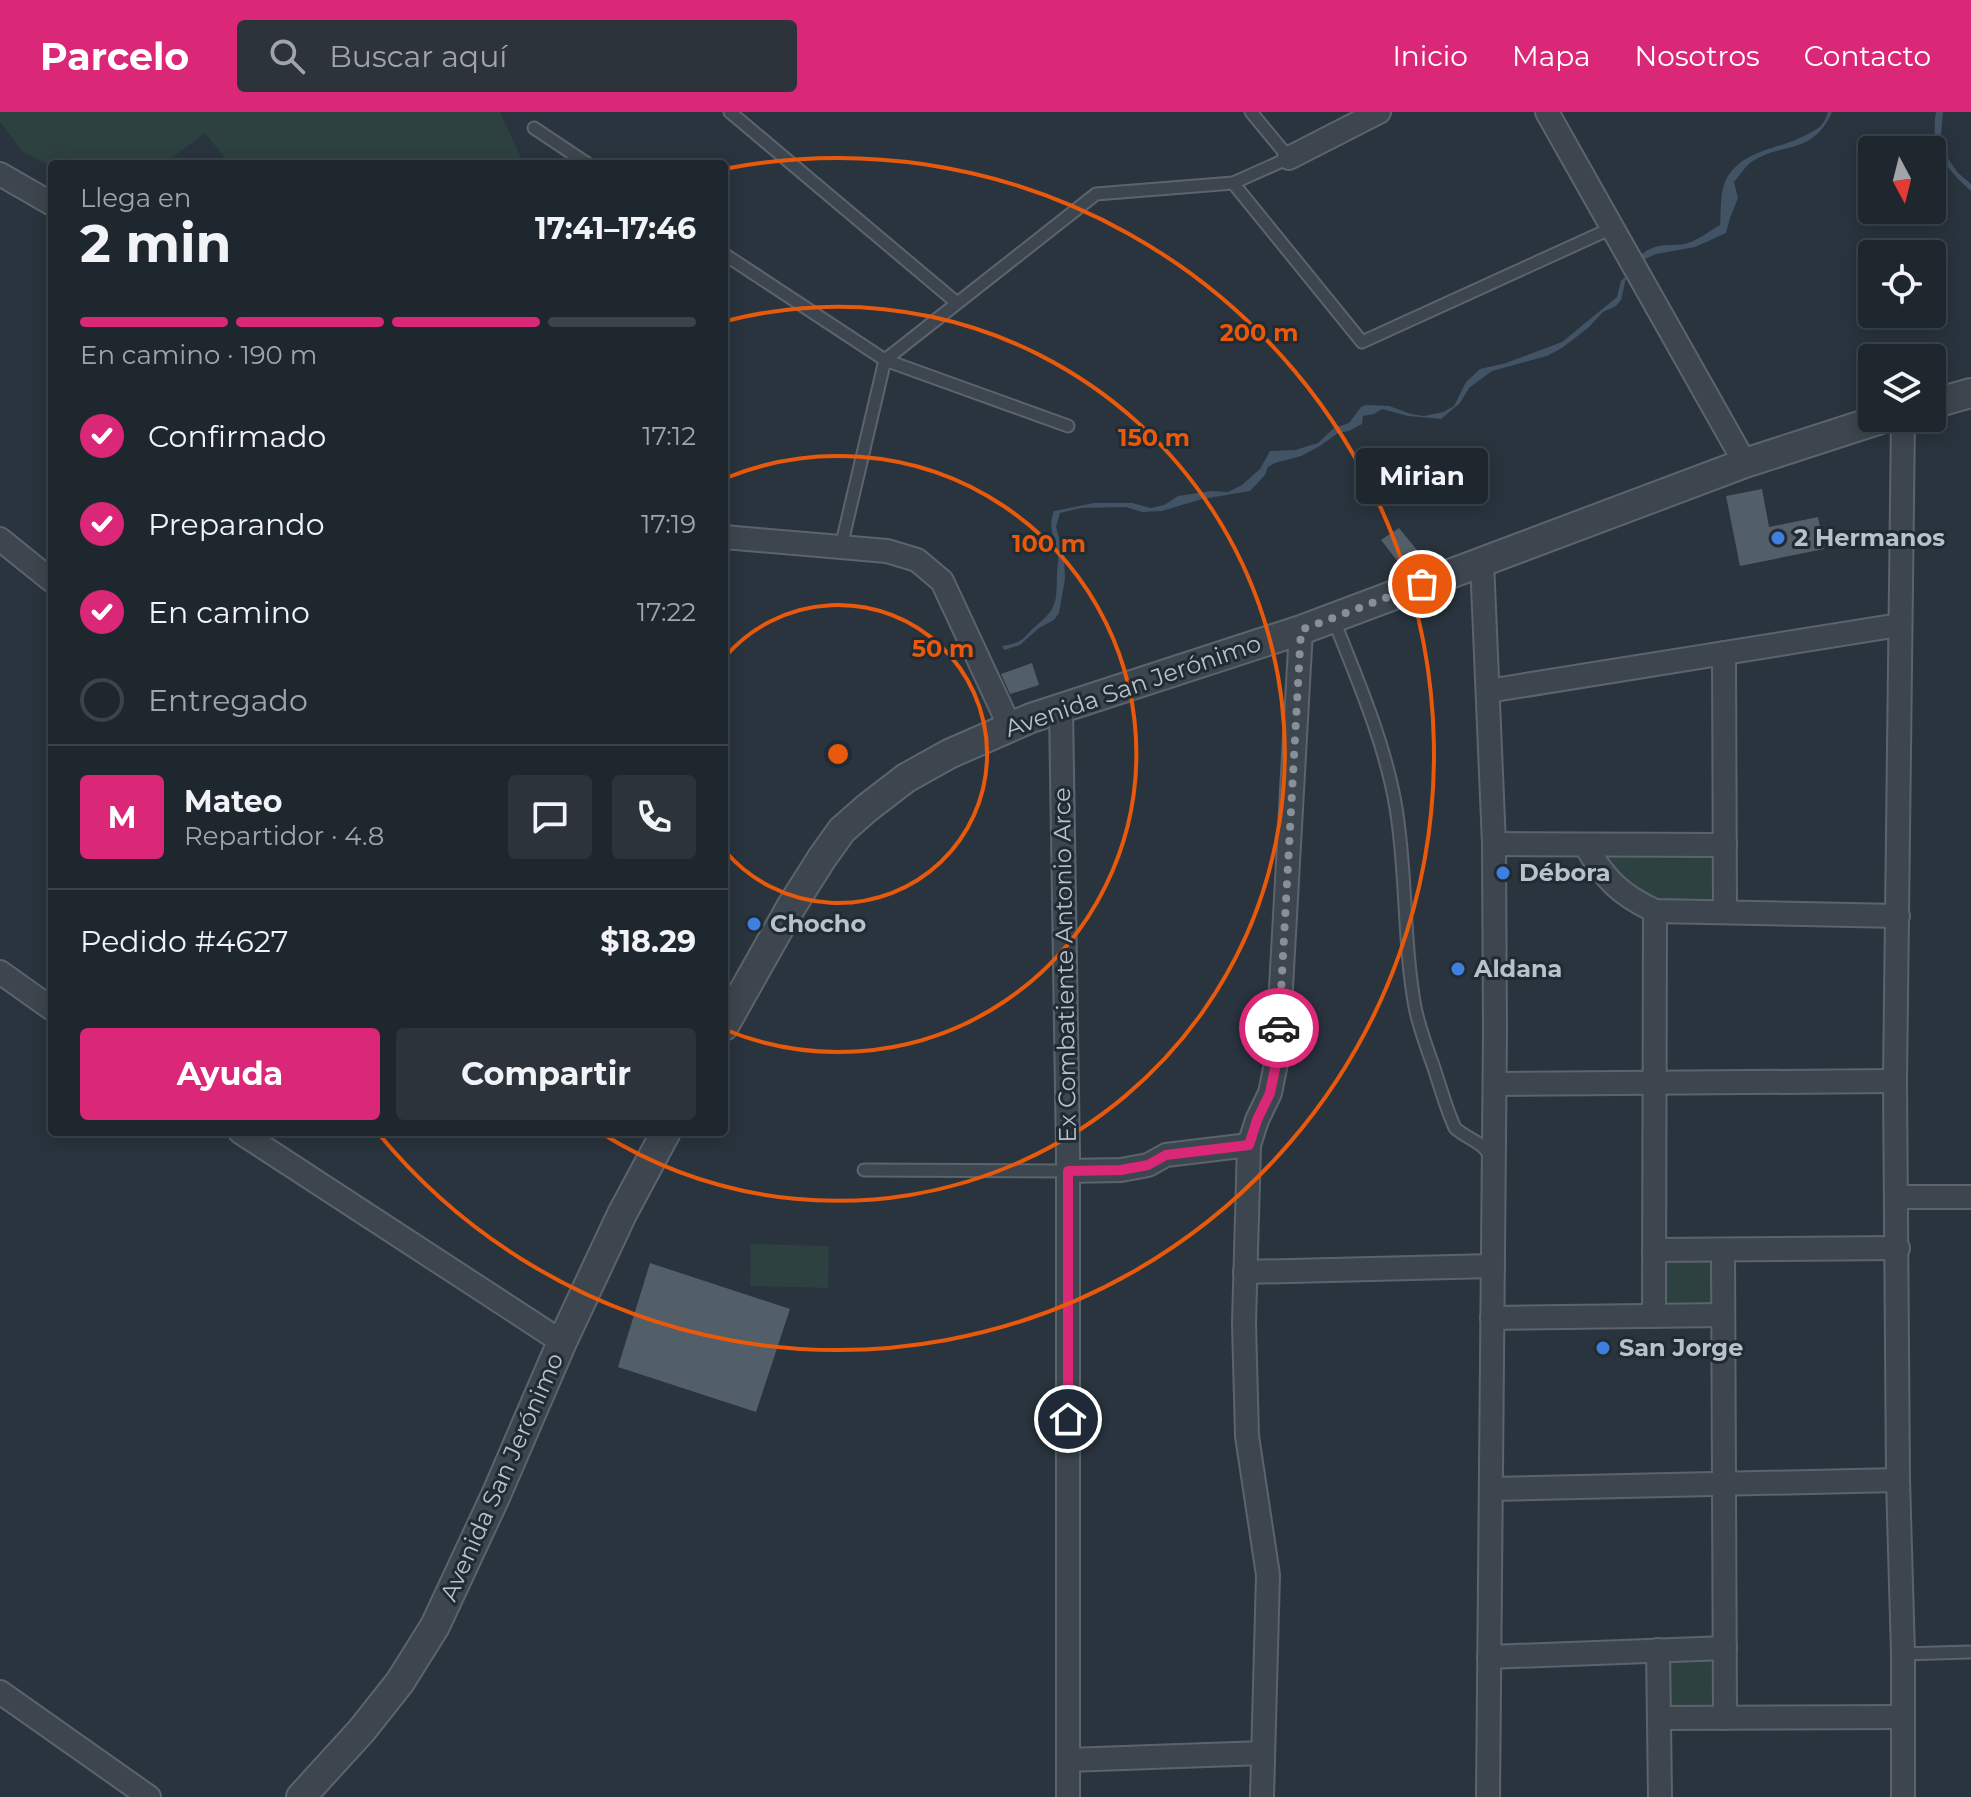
<!DOCTYPE html>
<html lang="es">
<meta charset="utf-8">
<style>
:root{--surface:#1f272e;--page:#2c333a;--text:#f1f3f6;--muted:#a1a5aa;--line:#3c444a;--accent:#db2777}
body{margin:0;font-family:Montserrat,sans-serif;background:var(--page);color:var(--text);height:100vh;display:flex;flex-direction:column;font-size:30px;white-space:nowrap}
*{box-sizing:border-box;margin:0}
p{font-size:26px;color:var(--muted)}
.icon{flex:none;width:44px;height:44px;fill:none;stroke:currentColor;stroke-width:2;stroke-linecap:round;stroke-linejoin:round}
.map{position:relative;flex:1;overflow:hidden}
.side{position:absolute;left:48px;top:48px;width:680px;height:976px;display:flex;flex-direction:column;background:var(--surface);border-radius:8px;box-shadow:0 4px 20px #0003,0 0 0 2px var(--line)}
.side>*{flex:none}
.needle{width:52px;rotate:173deg}
.fabs{position:absolute;left:1858px;top:24px;display:grid;gap:16px}
.fabs a{display:grid;place-items:center;width:88px;height:88px;border-radius:8px;background:var(--surface);box-shadow:0 4px 20px #0003,0 0 0 2px var(--line);font-size:40px}
.pin{position:absolute;display:grid;place-items:center;width:68px;height:68px;color:#fff;margin:-34px;border:4px solid #fff;border-radius:50%;box-shadow:0 2px 8px #0007}
.courier{position:absolute;display:grid;place-items:center;width:80px;height:80px;margin:-40px;border:6px solid #db2777;border-radius:50%;background:#fff;color:#222;box-shadow:0 2px 10px #0007}
.bubble{position:absolute;height:56px;border-radius:8px;background:var(--surface);box-shadow:0 4px 20px #0003,0 0 0 2px var(--line);font-size:26px;font-weight:700;line-height:56px;text-align:center}
.overview em{font-style:normal;font-weight:700}
.overview div{display:flex;flex-direction:column-reverse}
.overview{display:flex;align-items:center;justify-content:space-between;height:136px;padding:0 32px}
h1{font-size:52px;font-weight:700;line-height:60px}
.bar{display:grid;grid-template-columns:repeat(4,1fr);gap:12px 8px;align-content:center;height:96px;padding:0 32px}
.bar i{height:10px;border-radius:6px;background:var(--line)}
.bar .active{background:var(--accent)}
.bar p{grid-column:span 4}
.line{display:flex;align-items:center;gap:20px;padding:0 32px;border-top:2px solid var(--line)}
.line div{flex:1}
.round{display:grid;place-items:center;flex:none;width:84px;height:84px;border-radius:8px;background:var(--page)}
ol{padding:0 32px;list-style:none}
li{display:flex;align-items:center;gap:24px;height:88px}
li p{margin-inline-start:auto}
li .icon{padding:8px;border-radius:50%;background:var(--accent);color:#fff;stroke-width:4}
li:last-child{color:var(--muted)}
li i{width:44px;height:44px;border:4px solid var(--line);border-radius:50%}
.button{display:flex;gap:16px;margin-top:auto;padding:16px 32px}
.button a{flex:1;height:92px;border-radius:8px;background:var(--accent);color:#fff;font-size:32px;font-weight:700;line-height:92px;text-align:center}
.button a+a{background:var(--page);color:var(--text)}
header{display:flex;align-items:center;gap:48px;box-sizing:border-box;height:112px;padding:0 40px;background:var(--accent);color:#fff}
header strong{font-size:38px}
nav{display:flex;gap:44px;margin-inline-start:auto;font-size:28px}
.search{width:560px;height:72px;background:var(--page);display:flex;align-items:center;gap:20px;box-sizing:border-box;padding:0 28px;border-radius:8px;color:var(--muted);font-size:30px}
.map>svg:first-child{display:block}
</style>
<header>
<strong>Parcelo</strong>
<div class="search"><svg class="icon" aria-label="search" viewBox="0 0 24 24"><circle cx="10" cy="10" r="6"/><path d="M15 15l6 6"/></svg>Buscar aquí</div>
<nav><a>Inicio</a><a>Mapa</a><a>Nosotros</a><a>Contacto</a></nav>
</header>
<div class="map">
<svg width="1971" height="1685" viewBox="0 0 1971 1685">
<rect width="100%" height="100%" fill="#29343e"/>
<g fill="#2c4140">
<polygon points="0,0 500,0 524,52 221,52 224,45 205,21 163,52 52,52 52,55 22,39 0,10"/>
<polygon points="1607,742 1714,744 1716,789 1656,788 1629,774 1605,747 1604,743"/>
<polygon points="751,1132 829,1134 828,1176 750,1174"/>
<polygon points="1664,1146 1714,1147 1716,1193 1663,1196"/>
<polygon points="1671,1546 1714,1546 1715,1596 1670,1599 1668,1550"/>
</g>
<g fill="#415365">
<path d="M1828 0H1832C1813 44 1782 29 1750 51 1744 56 1739 64 1734 70L1738 86 1730 106 1726 121 1695 135 1656 142 1643 148 1640 144C1658 127 1672 137 1691 130 1701 126 1711 118 1720 113 1721 99 1720 82 1725 70 1740 37 1780 38 1808 22 1813 19 1820 16 1823 11 1825 8 1827 4 1828 0Z"/>
<path d="M1936 0H1943L1940 34 1957 60 1971 72V79C1944 55 1930 36 1936 0Z"/>
<path d="M1625 165 1626 166 1621 188 1616 194 1603 200 1588 216 1562 236 1547 244 1492 259 1469 276 1460 291 1441 307 1408 304 1382 297 1374 302 1363 304 1362 312 1349 319 1338 321 1320 334 1301 344 1275 351 1268 355 1265 363 1250 379 1202 387 1162 399 1142 400 1126 395 1081 396 1060 401 1056 415 1064 443 1065 467 1059 501 1054 508 1039 516 1020 533 1004 538 1002 534C1027 530 1022 525 1038 512 1059 495 1056 486 1057 461 1057 455 1059 448 1058 442 1055 425 1047 417 1054 399L1094 391H1132L1151 396 1164 393 1178 384 1212 379 1228 380 1242 373 1260 357 1270 339 1295 338 1318 331 1334 316 1349 311 1361 295 1366 293 1389 294 1411 302 1424 304 1443 300 1454 294 1466 270 1480 257 1506 251 1562 230 1617 185 1621 169Z"/>
</g>
<g fill="#525f69">
<polygon points="1762,377 1769,415 1818,405 1824,437 1740,454 1726,384"/>
<polygon points="1399,416 1421,443 1402,455 1381,428"/>
<polygon points="1032,551 1039,573 1010,582 1001,562"/>
<polygon points="650,1151 790,1197 756,1300 618,1255"/>
</g>
<g fill="none" stroke-linecap="round" stroke-linejoin="round">
<defs>
<g id="service">
<polyline points="730,0 957,191"/>
<polyline points="534,16 588,52"/>
<polyline points="1233,71 1362,230 1612,116"/>
<polyline points="724,142 885,248 1068,314"/>
<polyline points="841,435 885,248 1096,82 1233,71 1289,46 1251,0"/>
<path d="M1333 506C1357 567 1385 630 1396 696 1407 762 1403 829 1415 895 1419 915 1426 934 1433 953 1440 974 1446 996 1455 1016 1467 1027 1482 1029 1490 1044"/>
<polyline points="864,1058 1068,1059"/>
<polyline points="1903,1542 1969,1540"/>
</g>
<g id="minor">
<polyline points="1547,0 1745,351"/>
<polyline points="1289,46 1379,0"/>
<polyline points="0,62 52,92"/>
<polyline points="724,425 887,439 917,448 942,469 1010,615"/>
<polyline points="0,427 52,469"/>
<polyline points="1482,449 1494,732 1495,920 1488,1685"/>
<polyline points="1724,541 1725,800"/>
<polyline points="1488,579 1899,513"/>
<polyline points="1061,596 1068,1042 1068,1685"/>
<polyline points="1494,732 1725,733"/>
<path d="M1585 733C1605 767 1619 782 1655 799L1898 804"/>
<polyline points="0,860 52,897"/>
<polyline points="1495,972 1895,969"/>
<polyline points="240,1020 562,1230"/>
<polyline points="1068,1059 1121,1058 1148,1053 1166,1043 1249,1033"/>
<polyline points="1897,1085 1971,1085"/>
<polyline points="1654,1138 1898,1136"/>
<polyline points="1723,1139 1725,1606"/>
<polyline points="1245,1160 1493,1154"/>
<polyline points="1654,1204 1655,799"/>
<polyline points="1492,1206 1723,1203"/>
<polyline points="1491,1377 1898,1368"/>
<polyline points="1658,1538 1660,1685"/>
<polyline points="1489,1545 1725,1536"/>
<polyline points="0,1580 149,1685"/>
<polyline points="1659,1606 1903,1605"/>
<polyline points="1068,1648 1263,1641"/>
<polyline points="1262,1685 1268,1463 1247,1324 1244,1211 1249,1033 1257,1008 1270,981 1277,947 1301,518"/>
<polyline points="1903,1685 1903,1542 1898,1368 1895,969 1903,306"/>
</g>
<g id="tertiary">
<polyline points="1932,292 1971,281"/>
<polyline points="724,914 791,795 822,746 842,718 867,696 906,666 949,642 1031,606 1301,518 1745,351 1884,306"/>
<polyline points="301,1685 362,1618 400,1570 435,1514 496,1383 562,1230 622,1102 666,1020"/>
</g>
</defs>
<use href="#service" stroke="#5b646c" stroke-width="15"/>
<use href="#minor" stroke="#5b646c" stroke-width="26"/>
<use href="#tertiary" stroke="#5b646c" stroke-width="32"/>
<use href="#service" stroke="#3d464e" stroke-width="11"/>
<use href="#minor" stroke="#3d464e" stroke-width="22"/>
<use href="#tertiary" stroke="#3d464e" stroke-width="28"/>
</g>
<g fill="none" stroke-linecap="round" stroke-linejoin="round">
<polyline stroke="#879098" stroke-width="8" stroke-dasharray="0 14.4" points="1279,916 1301,518 1422,472"/>
<polyline stroke="#db2777" stroke-width="10" points="1068,1307 1068,1059 1121,1058 1148,1053 1166,1043 1249,1033 1257,1008 1270,981 1277,947 1279,916"/>
</g>
<g fill="none" stroke="#e8590c" stroke-width="4">
<path d="M725 545A149 149 0 1 1 725 739"/>
<path d="M726 366A298 298 0 1 1 726 918"/>
<path d="M726 209A447 447 0 1 1 601 1021"/>
<path d="M724 57A596 596 0 1 1 378 1021"/>
</g>
<g fill="#3f7fe0" stroke="#212b34" stroke-width="3">
<circle cx="1778" cy="426" r="8"/>
<circle cx="1503" cy="761" r="8"/>
<circle cx="754" cy="812" r="8"/>
<circle cx="1458" cy="857" r="8"/>
<circle cx="1603" cy="1236" r="8"/>
</g>
<g text-anchor="middle" stroke-width="6" stroke-linejoin="round" paint-order="stroke">
<g font-size="24" font-weight="bold" fill="#b9c1c9" stroke="#212b34" text-anchor="start">
<text x="1794" y="434">2 Hermanos</text>
<text x="1519" y="769">Débora</text>
<text x="770" y="820">Chocho</text>
<text x="1474" y="865">Aldana</text>
<text x="1619" y="1244">San Jorge</text>
</g>
<g font-size="24" fill="#b9c1c9" stroke="#212b34">
<text transform="translate(1133 574) rotate(-19)" y="8">Avenida San Jerónimo</text>
<text transform="translate(1065 853) rotate(-91)" y="8">Ex Combatiente Antonio Arce</text>
<text transform="translate(502 1365) rotate(-66)" y="8">Avenida San Jerónimo</text>
</g>
</g>
<circle cx="838" cy="642" r="12" fill="#e8590c" stroke="#212b34" stroke-width="4"/>
<g font-size="24" text-anchor="middle" font-weight="bold" fill="#e8590c" stroke="#212b34" stroke-width="6" stroke-linejoin="round" paint-order="stroke">
<text x="1259" y="229">200 m</text>
<text x="1154" y="334">150 m</text>
<text x="1049" y="440">100 m</text>
<text x="943" y="545">50 m</text>
</g>
</svg>
<div class="fabs">
<a><svg class="needle" viewBox="-14 -14 28 28"><path d="M0-13l5 13h-10z" fill="#e53935"/><path d="M0 13l5-13h-10z" fill="#a1a5aa"/></svg></a>
<a><svg class="icon" aria-label="locate" viewBox="0 0 24 24"><circle cx="12" cy="12" r="6"/><path d="M12 2v4M12 18v4M2 12h4M18 12h4"/></svg></a>
<a><svg class="icon" aria-label="layers" viewBox="0 0 24 24"><path d="M12 4l9 5-9 5-9-5zM3 14l9 5 9-5"/></svg></a>
</div>
<div class="pin" style="left:1422px;top:472px;background:#ea580c"><svg class="icon" aria-label="bag" viewBox="0 0 24 24"><path d="M5 8h14l-1 12H6zM9 8a3 3 0 0 1 6 0"/></svg></div>
<div class="pin" style="left:1068px;top:1307px;background:#1f2937"><svg class="icon" aria-label="home" viewBox="0 0 24 24"><path d="M3 11l9-7 9 7M6 9v11h12V9"/></svg></div>
<div class="courier" style="left:1279px;top:916px"><svg class="icon" aria-label="car" viewBox="0 0 24 24"><path d="M5 17H2v-5l4-1 3-4h7l3 4 3 1v5h-3M9 17h6M6 11h13"/><circle cx="7" cy="17" r="2"/><circle cx="17" cy="17" r="2"/></svg></div>
<div class="bubble" style="left:1356px;top:336px;width:132px">Mirian</div>
<section class="side">
<div class="overview"><div><h1>2 min</h1><p>Llega en</p></div><em>17:41–17:46</em></div>
<div class="bar"><i class="active"></i><i class="active"></i><i class="active"></i><i></i><p>En camino · 190 m</p></div>
<ol>
<li><svg class="icon" aria-label="check" viewBox="0 0 24 24"><path d="M5 12l5 5 9-10"/></svg>Confirmado<p>17:12</p></li>
<li><svg class="icon" aria-label="check" viewBox="0 0 24 24"><path d="M5 12l5 5 9-10"/></svg>Preparando<p>17:19</p></li>
<li><svg class="icon" aria-label="check" viewBox="0 0 24 24"><path d="M5 12l5 5 9-10"/></svg>En camino<p>17:22</p></li>
<li><i></i>Entregado</li>
</ol>
<div class="line" style="height:144px"><b class="round" style="background:var(--accent);color:#fff">M</b><div><b>Mateo</b><p>Repartidor · 4.8</p></div><a class="round"><svg class="icon" aria-label="chat" viewBox="0 0 24 24"><path d="M4 5h16v11H9l-5 4z"/></svg></a><a class="round"><svg class="icon" aria-label="phone" viewBox="0 0 24 24"><path d="M5 4h4l2 5-3 2q2 4 5 5l2-3 5 2v4C11 20 4 13 5 4z"/></svg></a></div>
<div class="line" style="height:104px"><div>Pedido #4627</div><b>$18.29</b></div>
<div class="button"><a>Ayuda</a><a>Compartir</a></div>
</section>
</div>
